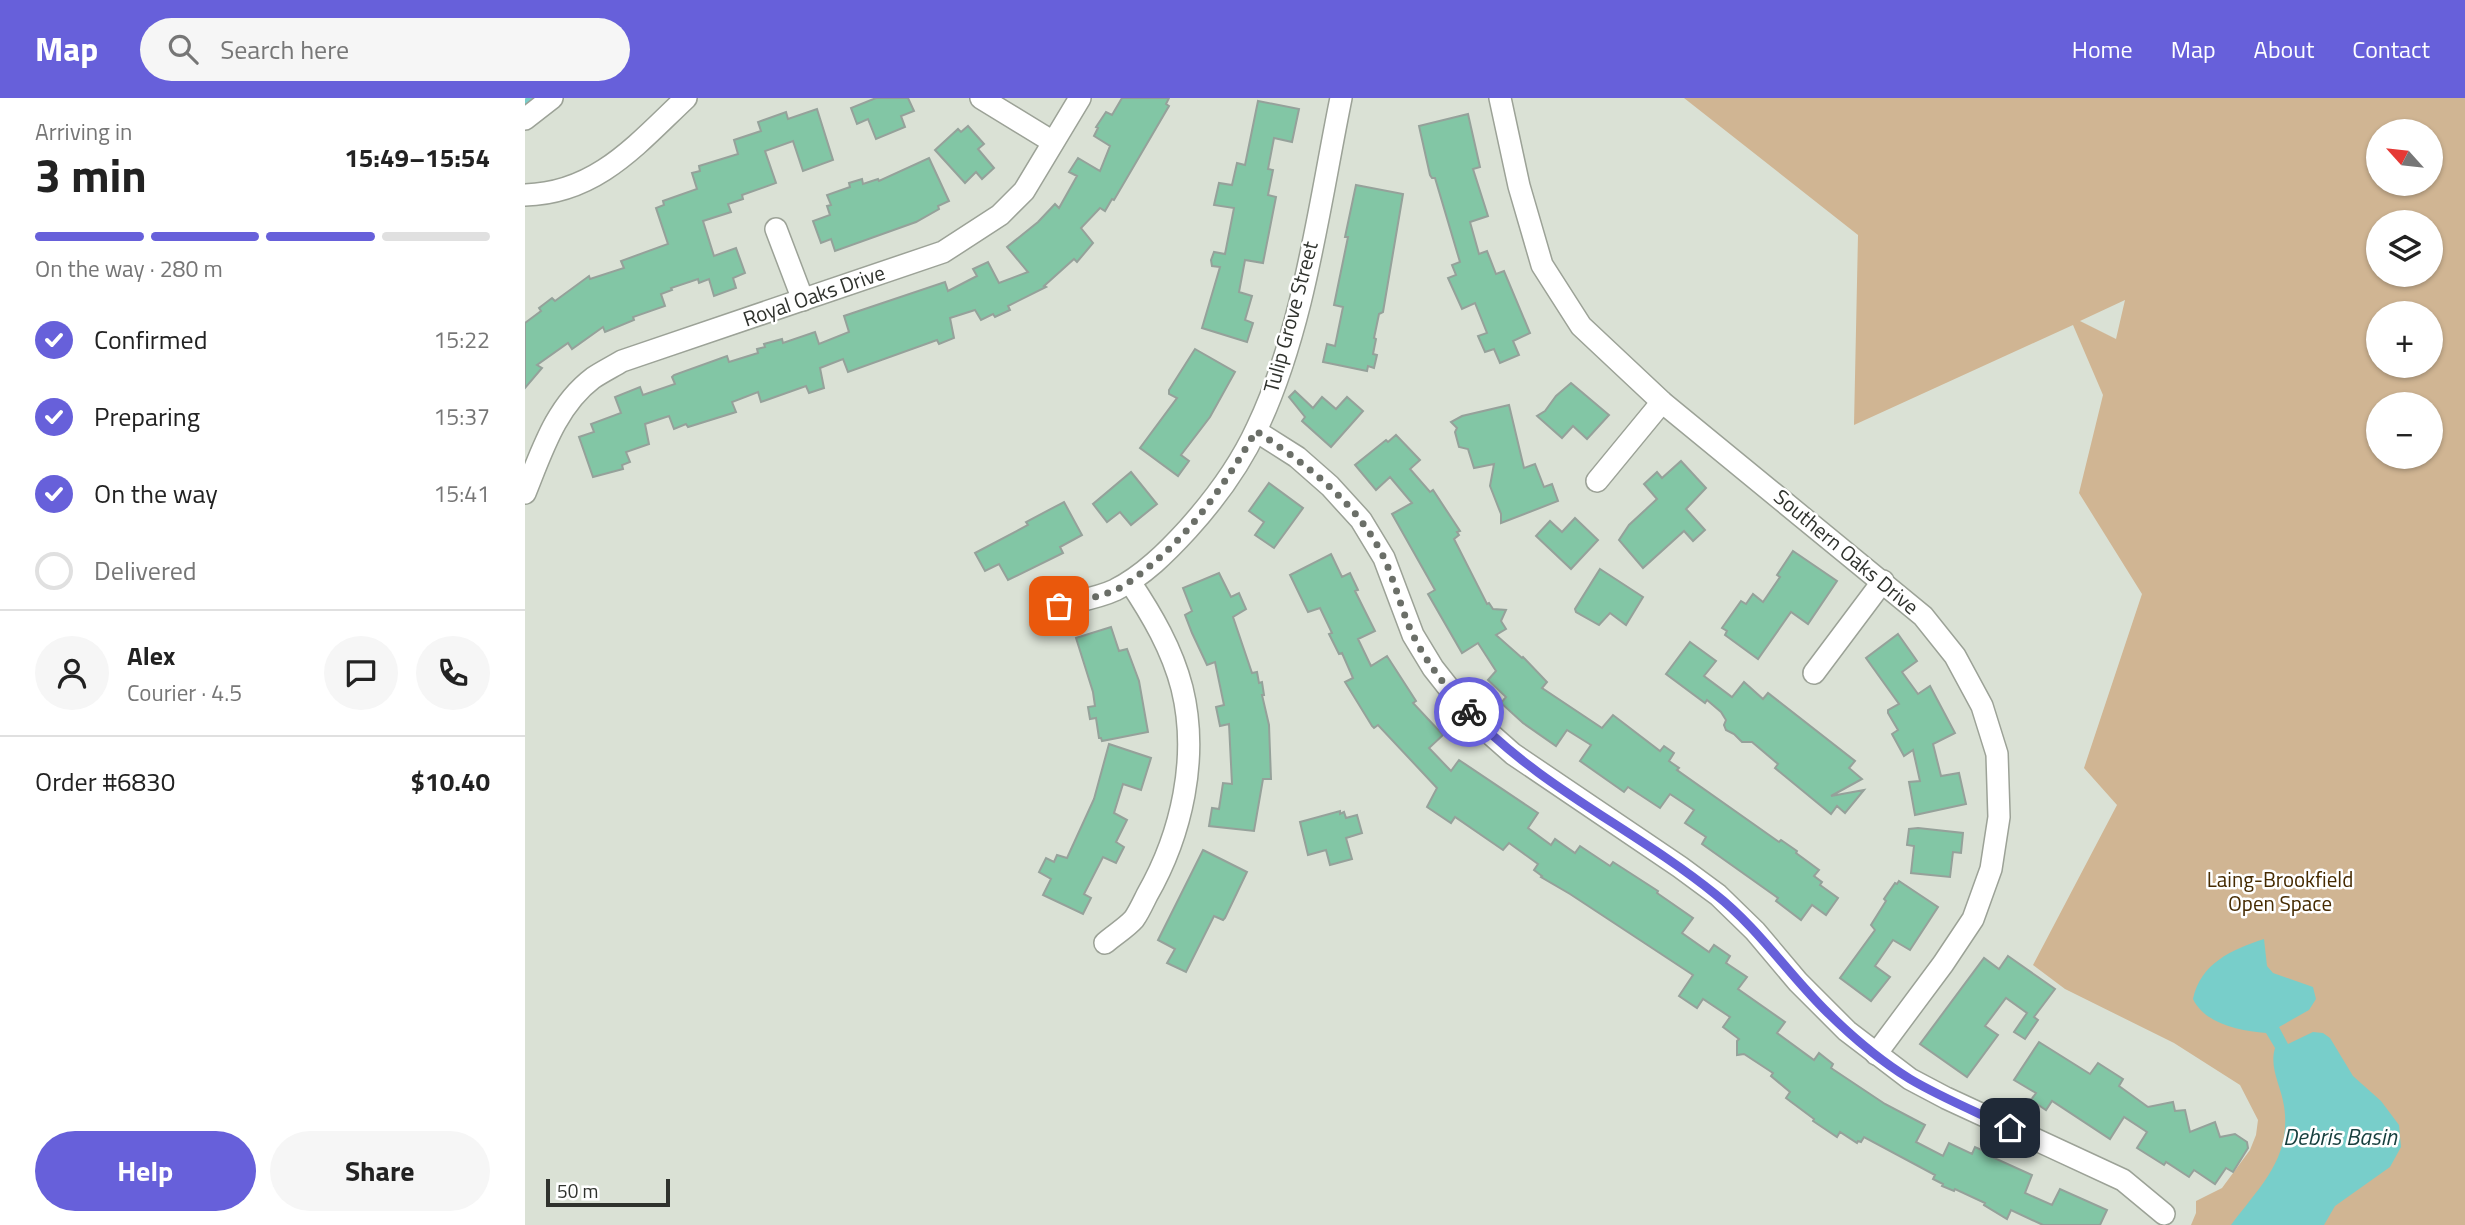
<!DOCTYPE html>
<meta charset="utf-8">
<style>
:root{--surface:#fff;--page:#f6f6f6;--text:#222;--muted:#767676;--line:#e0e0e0;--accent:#6760da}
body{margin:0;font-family:"Titillium Web",sans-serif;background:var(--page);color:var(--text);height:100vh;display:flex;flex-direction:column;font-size:26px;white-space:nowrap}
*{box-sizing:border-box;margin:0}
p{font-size:23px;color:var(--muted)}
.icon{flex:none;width:38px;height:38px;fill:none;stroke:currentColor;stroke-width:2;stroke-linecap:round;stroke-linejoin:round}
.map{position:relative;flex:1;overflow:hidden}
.details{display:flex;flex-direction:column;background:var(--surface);width:525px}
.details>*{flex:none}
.needle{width:46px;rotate:297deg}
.fabs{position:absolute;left:1841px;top:21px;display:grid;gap:14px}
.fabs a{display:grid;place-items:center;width:77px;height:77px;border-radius:50%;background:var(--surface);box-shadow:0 2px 5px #0004;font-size:35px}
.scale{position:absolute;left:21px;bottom:18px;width:124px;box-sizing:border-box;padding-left:7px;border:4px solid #2f322d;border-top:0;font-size:19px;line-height:24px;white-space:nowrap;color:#2f322d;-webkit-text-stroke:5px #fff;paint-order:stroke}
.pin{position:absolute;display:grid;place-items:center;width:60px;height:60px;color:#fff;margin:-30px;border-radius:14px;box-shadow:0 4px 10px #0006}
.courier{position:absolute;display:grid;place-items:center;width:70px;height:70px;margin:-35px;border:5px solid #6760da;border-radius:50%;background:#fff;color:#222;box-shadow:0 2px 9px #0007}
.summary em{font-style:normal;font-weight:700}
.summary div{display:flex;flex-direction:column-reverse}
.summary{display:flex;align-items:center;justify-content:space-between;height:119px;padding:0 35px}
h1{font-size:46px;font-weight:700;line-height:52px}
.bar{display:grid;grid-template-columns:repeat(4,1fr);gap:10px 7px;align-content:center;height:84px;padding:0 35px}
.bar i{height:9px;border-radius:5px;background:var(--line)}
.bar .current{background:var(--accent)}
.bar p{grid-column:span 4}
.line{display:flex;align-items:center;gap:18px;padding:0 35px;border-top:2px solid var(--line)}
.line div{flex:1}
.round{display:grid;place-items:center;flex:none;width:74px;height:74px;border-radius:37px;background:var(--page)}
ol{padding:0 35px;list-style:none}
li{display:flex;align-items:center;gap:21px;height:77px}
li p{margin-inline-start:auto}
li .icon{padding:7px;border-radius:50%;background:var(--accent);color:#fff;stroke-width:4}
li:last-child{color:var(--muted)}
li i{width:38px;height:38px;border:4px solid var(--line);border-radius:50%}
.cta{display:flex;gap:14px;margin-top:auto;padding:14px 35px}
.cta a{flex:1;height:80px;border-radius:42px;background:var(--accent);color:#fff;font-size:28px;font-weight:700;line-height:80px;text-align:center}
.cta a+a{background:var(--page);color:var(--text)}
header{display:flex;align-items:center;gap:42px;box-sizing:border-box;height:98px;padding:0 35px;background:var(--accent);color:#fff}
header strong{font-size:33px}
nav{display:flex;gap:38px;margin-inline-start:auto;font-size:24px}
.search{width:490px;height:63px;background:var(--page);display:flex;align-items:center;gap:18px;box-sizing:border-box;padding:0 24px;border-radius:38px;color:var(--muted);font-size:26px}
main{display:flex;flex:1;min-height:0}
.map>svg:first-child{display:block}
</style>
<header>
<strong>Map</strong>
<div class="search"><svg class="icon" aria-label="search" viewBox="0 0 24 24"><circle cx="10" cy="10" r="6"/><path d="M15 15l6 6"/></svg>Search here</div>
<nav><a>Home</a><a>Map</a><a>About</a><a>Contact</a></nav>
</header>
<main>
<section class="details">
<div class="summary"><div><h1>3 min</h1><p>Arriving in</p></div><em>15:49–15:54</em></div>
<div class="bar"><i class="current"></i><i class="current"></i><i class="current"></i><i></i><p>On the way · 280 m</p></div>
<ol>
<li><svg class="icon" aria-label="check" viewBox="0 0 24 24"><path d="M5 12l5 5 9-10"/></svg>Confirmed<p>15:22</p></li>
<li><svg class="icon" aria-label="check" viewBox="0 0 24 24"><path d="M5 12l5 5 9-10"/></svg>Preparing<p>15:37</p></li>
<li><svg class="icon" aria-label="check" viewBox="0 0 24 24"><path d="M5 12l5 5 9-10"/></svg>On the way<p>15:41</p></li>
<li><i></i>Delivered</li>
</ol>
<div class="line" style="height:126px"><a class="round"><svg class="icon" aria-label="person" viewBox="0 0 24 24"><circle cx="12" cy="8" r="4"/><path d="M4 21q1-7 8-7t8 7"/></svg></a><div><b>Alex</b><p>Courier · 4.5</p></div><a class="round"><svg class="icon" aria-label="chat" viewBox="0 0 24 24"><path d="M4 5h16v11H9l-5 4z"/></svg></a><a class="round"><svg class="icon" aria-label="phone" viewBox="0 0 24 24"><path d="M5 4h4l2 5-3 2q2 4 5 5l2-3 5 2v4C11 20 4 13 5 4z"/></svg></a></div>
<div class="line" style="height:91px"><div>Order #6830</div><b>$10.40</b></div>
<div class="cta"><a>Help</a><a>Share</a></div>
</section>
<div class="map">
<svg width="1940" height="1127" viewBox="0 0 1940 1127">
<rect width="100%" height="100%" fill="#dae1d5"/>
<path fill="#d0b593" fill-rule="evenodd" d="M1159 0H1940V1127H1666L1671 1115V1103L1697 1090 1725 1052 1731 1037 1733 1022 1715 987 1649 945 1540 891 1508 867 1592 707 1559 670 1617 496 1554 395 1578 297 1548 227 1329 327 1333 137ZM1853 33H1906V86H1853ZM1853 124H1906V177H1853ZM1600 202 1591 241 1555 223ZM1853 215H1906V268H1853ZM1853 306H1906V359H1853Z"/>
<path fill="#78ceca" d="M1739 841 1742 868 1748 875 1788 889 1791 901 1784 912 1754 929 1763 946 1788 934 1798 935 1805 940 1828 978 1856 1003 1874 1027 1876 1049 1865 1069 1810 1108 1799 1127H1706C1735 1088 1767 1060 1759 1008 1756 988 1744 970 1750 950L1741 935C1715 933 1680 926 1668 901 1676 865 1706 852 1739 841Z"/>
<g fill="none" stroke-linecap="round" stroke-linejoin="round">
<polyline stroke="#78ceca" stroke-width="5" points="0,4 5,0"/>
</g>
<g fill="#82c6a5" stroke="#95a19a" stroke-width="2">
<polygon points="351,0 383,0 389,13 376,18 380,29 351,41 343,21 332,26 326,10"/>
<polygon points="597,0 644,0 641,6 644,8 589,102 587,101 580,113 575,110 556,130 568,145 552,164 549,161 519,188 521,189 483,208 485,212 470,219 468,216 456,222 450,212 425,220 429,240 414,246 412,242 323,274 318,261 295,270 299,290 284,295 281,288 236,304 233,294 207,304 211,314 163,329 161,326 149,331 144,318 120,326 124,346 101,354 105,364 97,367 98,371 68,379 54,339 69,334 66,326 96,315 90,299 115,289 118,297 150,286 147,279 149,277 202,258 204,264 233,255 232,251 240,249 239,246 257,241 258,245 290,234 294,246 324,234 319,218 420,184 423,193 452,178 448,171 463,164 474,185 503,174 482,149 513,124 530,106 534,110 552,78 544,74 553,60 575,73 585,48 569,38 573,30 571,29 581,14 587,17"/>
<polygon points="733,3 774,11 767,44 749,40 743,71 748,72 743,97 751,99 738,165 720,162 714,194 727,198 720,222 728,225 722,244 677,230 695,169 687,168 686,162 689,154 700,156 709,110 689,107 694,85 707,87 712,65 720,67"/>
<polygon points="292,11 308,62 278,73 268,43 240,53 251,85 217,97 218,101 203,106 206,114 178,123 189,158 211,150 220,175 208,180 211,190 189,198 184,181 174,185 173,181 146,190 147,192 136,196 140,208 108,219 109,222 80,234 78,229 47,251 43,245 12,267 17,270 0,290 0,225 16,213 14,210 27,200 30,203 64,178 65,181 99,170 96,163 143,146 131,110 139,107 138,103 172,91 167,75 175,73 174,68 213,56 209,42 236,33 233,24 261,14 263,21"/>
<polygon points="943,16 955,69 948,71 963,118 945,124 954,156 962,153 971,176 979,173 1005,235 988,243 994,257 975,265 969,251 960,254 953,238 962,235 950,205 937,211 923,180 931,177 927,167 935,164 910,80 907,80 905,77 894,28"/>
<polygon points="443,28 459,46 453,51 469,70 457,81 451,74 440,85 410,52 433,31 436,34"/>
<polygon points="404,60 424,103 413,108 414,111 391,124 310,153 306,141 296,145 288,123 305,117 302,108 306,107 302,97 325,89 324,85 337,81 338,86 353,81 354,83"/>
<polygon points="831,87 878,96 858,214 854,216 849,240 851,241 848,256 852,257 849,270 843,268 842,273 798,264 802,246 810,248 818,209 809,207 823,139 820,139"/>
<polygon points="670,251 710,274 685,319 656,357 664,363 653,378 615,350 652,300 644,296 644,292"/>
<polygon points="1046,285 1084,317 1062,341 1048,328 1037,340 1012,318 1020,313 1031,298"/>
<polygon points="770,293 788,310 797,299 811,311 822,299 838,313 806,349 777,323 780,319 764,299"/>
<polygon points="984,307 999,370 1010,366 1019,389 1027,386 1033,403 976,425 976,416 965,388 969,366 949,370 943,351 934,349 930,334 932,330 926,324 937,318"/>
<polygon points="871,337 895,362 885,371 905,394 908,392 935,433 932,434 934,437 929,441 962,506 964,505 968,511 981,512 976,523 981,531 971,537 997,560 998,559 1022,584 1017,590 1077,630 1088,617 1135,653 1139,648 1149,655 1144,663 1154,670 1152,672 1254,744 1256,742 1272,753 1271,755 1294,772 1289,778 1297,784 1295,787 1313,800 1301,817 1287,807 1276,822 1251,803 1253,800 1177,746 1181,739 1160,725 1169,712 1145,696 1135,710 1103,689 1099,694 1055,663 1066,647 1042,632 1031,648 998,625 976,605 981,599 963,582 971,573 953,545 937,555 903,496 910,492 867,416 887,405 865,379 851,392 830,367 861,342 863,344"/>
<polygon points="1156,363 1181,390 1161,411 1180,432 1168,443 1159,433 1118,470 1094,442 1104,427 1132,401 1119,386 1132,374 1137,380"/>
<polygon points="606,374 632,406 606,427 595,414 582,424 568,406"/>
<polygon points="744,385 778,410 749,450 730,437 739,424 724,413"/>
<polygon points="539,404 557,437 535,449 538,455 483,482 474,466 460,473 450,455 503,427 501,424"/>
<polygon points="1050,420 1073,442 1046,471 1011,438 1025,423 1037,434"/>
<polygon points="1268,453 1312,483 1283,526 1266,514 1233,561 1200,537 1202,533 1197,530 1216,503 1221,506 1228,496 1238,504 1255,479 1252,477"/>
<polygon points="806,456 817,479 825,475 833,492 830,493 850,533 833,541 846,568 862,558 891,603 888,605 918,637 904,650 926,673 934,662 1013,715 1003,730 1026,747 1030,741 1050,755 1055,748 1085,768 1088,764 1133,793 1132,795 1168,820 1157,835 1184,854 1189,847 1205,858 1201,865 1222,879 1213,891 1260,924 1252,935 1289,962 1294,955 1308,966 1306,970 1360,1006 1400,1027 1391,1044 1418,1058 1424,1045 1447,1056 1450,1049 1468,1057 1467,1059 1507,1077 1500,1095 1527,1107 1535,1091 1582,1112 1575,1127 1518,1127 1486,1112 1482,1121 1459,1107 1460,1105 1430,1091 1429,1093 1417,1088 1418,1086 1408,1081 1410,1077 1339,1039 1336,1044 1333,1043 1332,1045 1315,1034 1312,1039 1288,1023 1289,1021 1261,1000 1265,994 1246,978 1248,975 1219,956 1212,957 1212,943 1214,941 1198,929 1205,919 1178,901 1172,910 1154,898 1168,877 1045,796 1016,779 1017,778 1009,772 1013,766 984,745 978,752 930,719 926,725 902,709 912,690 853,627 849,630 847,628 820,584 828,580 817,555 814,556 804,536 807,535 795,510 783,514 765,477"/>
<polygon points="1075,471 1118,499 1101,527 1085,515 1074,527 1051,514 1050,511"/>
<polygon points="694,475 706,499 714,495 721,511 708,519 727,575 732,574 734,585 737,584 739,597 737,597 744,627 746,681 738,681 729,733 684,728 687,710 694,711 698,685 707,686 704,626 695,628 691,609 699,607 690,564 682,567 667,535 660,517 667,513 658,490"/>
<polygon points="586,529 594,553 602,551 614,583 623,634 577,643 576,640 574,640 571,620 565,621 563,609 570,608 568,594 551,540"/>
<polygon points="1373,536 1392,563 1377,574 1393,596 1405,588 1430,635 1408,646 1416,678 1434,675 1441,706 1390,717 1384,684 1395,683 1388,652 1379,658 1367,636 1373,632 1363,615 1363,612 1374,606 1341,560"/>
<polygon points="1165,544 1191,563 1179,578 1207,599 1219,584 1238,601 1243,595 1330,663 1324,670 1337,681 1306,698 1339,692 1320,715 1312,708 1306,716 1250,670 1253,666 1227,644 1217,644 1209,636 1201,632 1199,627 1201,622 1196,614 1182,602 1180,605 1141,576"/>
<polygon points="584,646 626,660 616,692 598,686 589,715 602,722 591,744 599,749 591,765 578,759 559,796 566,800 558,816 518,797 526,781 514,774 521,760 529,764 532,757 542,760 569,701"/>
<polygon points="815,713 815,716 819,714 821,720 832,717 837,735 821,740 827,761 805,767 801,752 783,757 775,724"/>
<polygon points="1393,730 1438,735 1436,755 1428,754 1425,779 1386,775 1389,748 1382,747 1384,731"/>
<polygon points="678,752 722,774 700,820 698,822 689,818 661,874 642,865 650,851 633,842"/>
<polygon points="1374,783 1413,809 1385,852 1368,842 1350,868 1365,879 1346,903 1315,880 1350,832 1346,827 1361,803 1359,801 1370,785 1372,786"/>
<polygon points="1483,858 1530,891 1509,919 1513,922 1500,941 1489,934 1502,915 1481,900 1460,928 1473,937 1442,979 1395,946 1459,860 1474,871"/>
<polygon points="1514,944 1565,976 1573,965 1598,981 1594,988 1623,1009 1648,1004 1650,1013 1660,1012 1665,1034 1690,1024 1695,1039 1710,1036 1722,1044 1723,1050 1708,1074 1701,1070 1690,1086 1669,1072 1664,1079 1641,1064 1639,1067 1612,1050 1622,1034 1599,1019 1585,1041 1527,1003 1521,1012 1506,1002 1511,995 1489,982"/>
</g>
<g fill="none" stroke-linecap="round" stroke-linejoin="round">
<defs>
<g id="minor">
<polyline points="456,0 528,44"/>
<polyline points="975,0 994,88 1017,167 1056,228 1137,304 1398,518 1430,558 1457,608 1472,656 1474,719 1466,771 1448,821 1418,866 1351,956"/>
<polyline points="0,21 27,0"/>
<path d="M0 97C72 95 112 46 161 0"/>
<polyline points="251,131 278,202"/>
<polyline points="731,333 772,359 805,388 836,422 859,460 888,537 908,570 934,603 962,633 988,656 1155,769 1193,797 1230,833 1273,884 1322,933 1385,981 1421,1000 1598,1082 1639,1116"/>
<polyline points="1072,383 1137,304"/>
<path d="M0 395C17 353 31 308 68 280 77 274 87 269 97 263L418 154 475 117 499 93 555 0"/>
<path d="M534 508C552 503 573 500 590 492 618 478 642 454 663 431 690 401 715 367 732 330 779 231 794 108 816 0"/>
<polyline points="1289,575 1358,483"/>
<path d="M580 845C589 837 601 830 609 821 614 814 618 805 622 797 657 736 674 659 657 590 647 551 627 517 605 484"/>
</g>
</defs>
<use href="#minor" stroke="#9ca297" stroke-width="24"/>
<use href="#minor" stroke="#fff" stroke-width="21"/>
</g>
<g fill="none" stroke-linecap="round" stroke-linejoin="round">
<path stroke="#6b6f68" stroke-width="7" stroke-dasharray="0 12.6" d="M534 508C551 503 569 500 586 494 599 489 610 480 621 471 669 433 701 384 731 333 781 366 832 404 859 460 870 484 876 511 887 535 901 564 922 591 944 614"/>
<path stroke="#6760da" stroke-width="9" d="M944 614C1014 689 1111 732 1190 796 1232 829 1262 874 1299 911 1325 937 1354 962 1385 981 1417 1000 1452 1014 1485 1030"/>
</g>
<g text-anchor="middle" stroke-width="5" stroke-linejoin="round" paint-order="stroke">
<g font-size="21" fill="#2f322d" stroke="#fff">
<text transform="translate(289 198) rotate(-19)" y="7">Royal Oaks Drive</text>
<text transform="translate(766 219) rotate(-75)" y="7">Tulip Grove Street</text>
<text transform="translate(1321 454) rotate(40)" y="7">Southern Oaks Drive</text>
</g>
<g font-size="21" fill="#452a00" stroke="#fff">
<text x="1755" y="789">Laing-Brookfield<tspan x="1755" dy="24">Open Space</tspan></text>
</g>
<g font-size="23" font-style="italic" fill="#173f3e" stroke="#fff">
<text x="1815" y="1047">Debris Basin</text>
</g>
</g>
</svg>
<div class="fabs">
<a><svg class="needle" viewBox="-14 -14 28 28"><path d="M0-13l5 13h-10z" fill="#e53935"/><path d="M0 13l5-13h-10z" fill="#767676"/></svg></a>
<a><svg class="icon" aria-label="layers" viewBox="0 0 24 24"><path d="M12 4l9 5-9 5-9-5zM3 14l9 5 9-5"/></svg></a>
<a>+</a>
<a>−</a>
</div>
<div class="scale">50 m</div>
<div class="pin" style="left:534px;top:508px;background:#ea580c"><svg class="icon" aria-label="bag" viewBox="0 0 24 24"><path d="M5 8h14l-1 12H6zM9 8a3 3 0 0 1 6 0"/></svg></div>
<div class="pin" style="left:1485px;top:1030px;background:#1f2937"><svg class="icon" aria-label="home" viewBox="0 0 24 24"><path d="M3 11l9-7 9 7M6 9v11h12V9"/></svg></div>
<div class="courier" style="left:944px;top:614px"><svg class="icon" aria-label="bike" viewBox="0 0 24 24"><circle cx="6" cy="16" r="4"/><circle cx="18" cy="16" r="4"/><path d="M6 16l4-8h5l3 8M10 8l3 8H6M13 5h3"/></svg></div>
</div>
</main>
